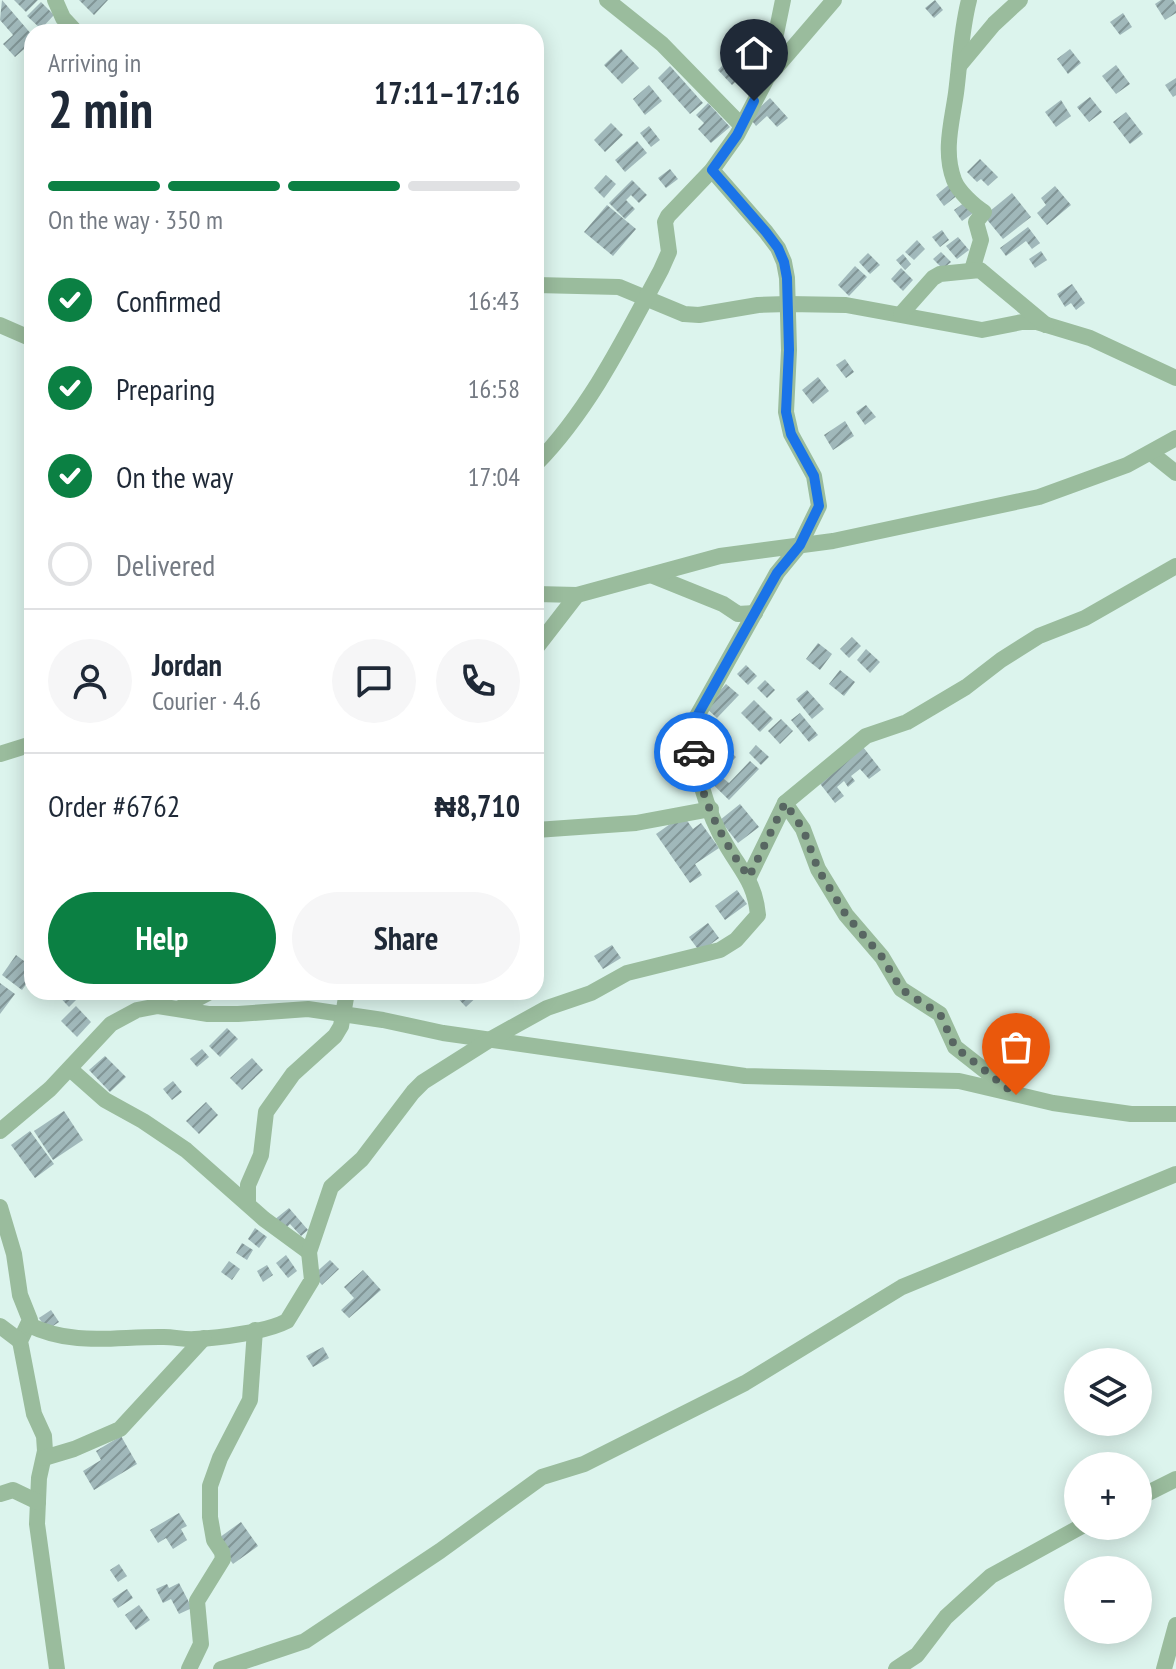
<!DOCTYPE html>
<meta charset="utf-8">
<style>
:root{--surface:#fff;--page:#f6f6f7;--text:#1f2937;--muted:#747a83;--line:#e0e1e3;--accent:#0b8043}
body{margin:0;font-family:"PT Sans Narrow",sans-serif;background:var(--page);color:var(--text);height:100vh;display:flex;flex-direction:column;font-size:30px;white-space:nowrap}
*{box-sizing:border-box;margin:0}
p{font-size:26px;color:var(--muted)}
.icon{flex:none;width:44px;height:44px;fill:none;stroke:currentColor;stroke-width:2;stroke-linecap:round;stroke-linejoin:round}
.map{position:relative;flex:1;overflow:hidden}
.side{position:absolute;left:24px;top:24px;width:520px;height:976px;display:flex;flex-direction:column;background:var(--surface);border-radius:24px;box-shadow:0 4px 20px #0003}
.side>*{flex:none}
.buttons{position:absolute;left:1064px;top:1348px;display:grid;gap:16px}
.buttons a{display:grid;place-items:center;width:88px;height:88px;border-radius:50%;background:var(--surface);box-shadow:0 4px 20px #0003;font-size:40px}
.pin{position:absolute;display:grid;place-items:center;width:68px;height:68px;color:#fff;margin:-82px -34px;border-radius:50% 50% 50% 0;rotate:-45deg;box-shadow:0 0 8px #0007}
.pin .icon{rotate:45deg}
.courier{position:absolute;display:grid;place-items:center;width:80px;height:80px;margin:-40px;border:6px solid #1a73e8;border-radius:50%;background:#fff;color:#222;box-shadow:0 2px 10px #0007}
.head em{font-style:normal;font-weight:700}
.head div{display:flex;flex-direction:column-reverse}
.head{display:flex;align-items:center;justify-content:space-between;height:136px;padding:0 24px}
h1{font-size:52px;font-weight:700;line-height:60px}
.bar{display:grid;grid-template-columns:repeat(4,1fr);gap:12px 8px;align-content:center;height:96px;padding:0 24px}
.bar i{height:10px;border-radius:6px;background:var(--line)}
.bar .active{background:var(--accent)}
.bar p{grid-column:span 4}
.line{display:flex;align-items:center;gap:20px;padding:0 24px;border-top:2px solid var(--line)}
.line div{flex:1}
.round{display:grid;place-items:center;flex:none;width:84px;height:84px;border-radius:42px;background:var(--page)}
ol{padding:0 24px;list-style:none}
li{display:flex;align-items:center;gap:24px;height:88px}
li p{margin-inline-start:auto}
li .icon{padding:8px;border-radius:50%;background:var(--accent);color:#fff;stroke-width:4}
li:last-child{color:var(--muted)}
li i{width:44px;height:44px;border:4px solid var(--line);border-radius:50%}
.action{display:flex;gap:16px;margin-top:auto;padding:16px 24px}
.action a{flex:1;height:92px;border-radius:48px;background:var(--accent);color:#fff;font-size:32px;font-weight:700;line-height:92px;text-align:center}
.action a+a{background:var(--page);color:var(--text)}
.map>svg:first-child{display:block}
</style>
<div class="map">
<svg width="1176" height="1669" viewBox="0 0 1176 1669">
<defs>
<pattern id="building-hatch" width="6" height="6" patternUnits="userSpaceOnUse" patternTransform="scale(2)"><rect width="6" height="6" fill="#a0b8ba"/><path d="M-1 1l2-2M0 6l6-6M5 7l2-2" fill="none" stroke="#819596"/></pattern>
</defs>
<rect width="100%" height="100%" fill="#dcf4ed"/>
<g fill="url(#building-hatch)">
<polygon points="2,0 32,35 32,42 15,57 3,44 13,35 0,20"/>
<polygon points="14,0 38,0 26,12"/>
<polygon points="79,0 108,0 94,15"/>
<polygon points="935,0 943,10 934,18 925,8"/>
<polygon points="1161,0 1173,0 1176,5 1176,13 1165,20 1155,4"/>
<polygon points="41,2 54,15 41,29 27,16"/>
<polygon points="1123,13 1132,27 1120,35 1110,22"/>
<polygon points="762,26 770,35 749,56 740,46"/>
<polygon points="740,48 755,63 732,85 718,70"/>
<polygon points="621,49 639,68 622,84 604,65"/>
<polygon points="1070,49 1081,63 1068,74 1057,59"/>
<polygon points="1116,65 1130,84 1116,94 1102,76"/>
<polygon points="670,66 703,103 690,114 658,78"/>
<polygon points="1176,78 1176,95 1173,97 1165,85"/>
<polygon points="649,85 662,101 645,115 633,99"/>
<polygon points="1090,97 1102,112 1089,122 1077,107"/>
<polygon points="770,98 788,118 777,127 767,116 756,126 749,117"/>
<polygon points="1061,100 1071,116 1056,127 1045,112"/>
<polygon points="708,103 730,127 711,143 698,129 704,123 696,115"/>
<polygon points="1126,112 1143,134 1130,144 1113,122"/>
<polygon points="611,123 623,135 605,152 594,140"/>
<polygon points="649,126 660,140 651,147 640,133"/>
<polygon points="637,141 647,153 625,172 615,160"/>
<polygon points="980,159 998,177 988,186 981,179 977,182 967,172"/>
<polygon points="670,169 678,179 666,188 658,178"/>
<polygon points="606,175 616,184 604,198 594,188"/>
<polygon points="632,180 647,195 639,203 631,195 626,200 635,209 625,219 609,203"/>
<polygon points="951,183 959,194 944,206 936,195"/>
<polygon points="1055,186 1071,205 1047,225 1037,213 1046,205 1041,198"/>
<polygon points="1012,193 1031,217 1003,239 984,216"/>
<polygon points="968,200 976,211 962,221 954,210"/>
<polygon points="607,205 636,229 613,256 584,232"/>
<polygon points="1028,227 1040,243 1032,249 1026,241 1006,256 1000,248"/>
<polygon points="942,230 949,240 940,247 932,237"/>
<polygon points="958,237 969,250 957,259 946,246"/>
<polygon points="917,240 925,249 914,260 905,252"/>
<polygon points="1041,251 1047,260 1035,268 1029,259"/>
<polygon points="941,252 951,262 943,269 933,259"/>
<polygon points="868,253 880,265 870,274 859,262"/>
<polygon points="903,254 911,264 905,270 896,260"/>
<polygon points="855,266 867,277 849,296 838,285"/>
<polygon points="901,268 913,280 903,291 891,279"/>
<polygon points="1072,284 1085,303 1076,310 1071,303 1065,307 1057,294"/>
<polygon points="845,359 854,372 846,378 836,365"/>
<polygon points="818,377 829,391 813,404 802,390"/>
<polygon points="866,405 876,417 865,425 856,412"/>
<polygon points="845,421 854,436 833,450 824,435"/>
<polygon points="852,637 861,646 849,658 840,649"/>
<polygon points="818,643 832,654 820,670 806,659"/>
<polygon points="866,649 880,662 870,673 857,660"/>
<polygon points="746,665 757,676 748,685 737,674"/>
<polygon points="840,670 855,682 844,696 829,684"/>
<polygon points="765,680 775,690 767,698 757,688"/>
<polygon points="726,684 739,695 717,718 705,707"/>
<polygon points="807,690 824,709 812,719 796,699"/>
<polygon points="754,700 773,719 760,732 741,713"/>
<polygon points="800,713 818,735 809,742 791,720"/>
<polygon points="781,719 793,731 780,744 768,731"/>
<polygon points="708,720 716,728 703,742 695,734"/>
<polygon points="756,745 769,757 761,765 749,753"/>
<polygon points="724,746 736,757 719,775 729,783 750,761 759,769 729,800 700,772"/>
<polygon points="863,747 881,770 869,779 860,769 851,776 855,781 848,787 844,781 837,787 844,796 835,803 818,781"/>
<polygon points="740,804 759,827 738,843 720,820"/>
<polygon points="683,815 693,829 701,823 719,848 695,864 702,875 690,883 656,834"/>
<polygon points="737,890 747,904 725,920 715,906"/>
<polygon points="708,923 719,938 700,952 689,937"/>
<polygon points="612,945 621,958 603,969 594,956"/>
<polygon points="16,955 32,967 32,976 22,990 2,975"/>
<polygon points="0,983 15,994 0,1014"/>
<polygon points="55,992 84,992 69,1007"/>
<polygon points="452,992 482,992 466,1007"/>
<polygon points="76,1006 91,1022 77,1037 61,1021"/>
<polygon points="227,1028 238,1039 220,1057 209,1046"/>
<polygon points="202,1049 209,1057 197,1067 190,1059"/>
<polygon points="105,1056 126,1077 110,1092 89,1070"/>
<polygon points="252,1058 263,1070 242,1090 230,1078"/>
<polygon points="173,1081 182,1092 172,1100 163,1089"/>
<polygon points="206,1102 218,1115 199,1134 186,1121"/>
<polygon points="64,1111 83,1140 53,1160 34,1131"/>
<polygon points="30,1131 54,1164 35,1178 11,1145"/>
<polygon points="289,1208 308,1230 301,1236 290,1224 283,1231 274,1220"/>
<polygon points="255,1228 267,1237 259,1248 248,1239"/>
<polygon points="242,1243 253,1250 247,1260 236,1253"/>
<polygon points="286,1255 297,1271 288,1278 276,1263"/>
<polygon points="330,1260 339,1269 322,1285 313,1275"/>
<polygon points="229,1261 240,1269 232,1280 221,1272"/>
<polygon points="267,1265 273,1275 263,1282 257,1271"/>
<polygon points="363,1270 381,1290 349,1318 341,1310 354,1298 344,1287"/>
<polygon points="51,1310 59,1322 47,1330 39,1318"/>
<polygon points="323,1347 329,1358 313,1367 306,1356"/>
<polygon points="121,1436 137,1464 94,1490 83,1471 101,1460 96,1451"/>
<polygon points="179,1513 187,1526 181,1529 187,1540 173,1549 166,1538 158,1543 150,1530"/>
<polygon points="241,1522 258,1546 233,1564 216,1540"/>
<polygon points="119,1564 127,1576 118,1582 110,1570"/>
<polygon points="179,1583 192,1608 179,1614 171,1599 163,1603 156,1589 167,1584 169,1588"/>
<polygon points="127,1589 133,1598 118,1608 112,1599"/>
<polygon points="139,1605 150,1620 136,1630 125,1615"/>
</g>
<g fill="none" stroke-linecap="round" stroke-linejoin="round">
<g stroke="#9abc9d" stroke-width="16">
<polyline points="55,0 63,18 76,32"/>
<polyline points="607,0 662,44 740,124"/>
<path d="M969 0C961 31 960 62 956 93 952 122 943 151 954 180 958 191 974 206 984 212L976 222 981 240 972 270"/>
<polyline points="959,66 994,24 1020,0"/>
<polyline points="768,73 783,0"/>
<polyline points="536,285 619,287 684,314 699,315 758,305 788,304 846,305 982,330 1022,322 1037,322 1090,338 1176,378"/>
<polyline points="901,314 933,278 940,274 980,270 1046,325"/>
<polyline points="0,325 32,339"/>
<polyline points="1151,453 1176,473"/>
<path d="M536 464C590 409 625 337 661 270L669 252 665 222 668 216 712 170 737 135 767 78 834 0"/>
<polyline points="651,575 723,604 738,614 755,613"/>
<polyline points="536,594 577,595 720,556 833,541 1039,497 1127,465 1176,438"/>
<polyline points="536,648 577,595"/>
<polyline points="0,754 32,744"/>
<polyline points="785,803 803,829 818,869 846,915 882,957 901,989 940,1014 955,1047 1011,1091"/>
<polyline points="536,830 636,823 711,809"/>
<polyline points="749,877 785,803 866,736 907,722 966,687 1001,660 1039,636 1085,618 1176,566"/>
<polyline points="180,1008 210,992"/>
<polyline points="70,1069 105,1100 143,1121 186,1150 264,1219 309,1252"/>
<polyline points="0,1131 50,1089 111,1024 137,1010 158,1006 208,1014 238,1014 308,1009 383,1020 443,1033 745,1076 959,1081 1053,1103 1131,1114 1176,1114"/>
<polyline points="248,1203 248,1185 261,1155 266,1112 293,1074 335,1036 341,1026 347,992"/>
<polyline points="0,1207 14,1254 20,1295 30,1320 20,1341 34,1414 44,1436 45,1451 39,1478 37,1524 57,1669"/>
<path d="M29 1325C74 1347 117 1336 164 1337 175 1337 185 1340 195 1339 220 1338 266 1332 287 1321L312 1280 309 1252 331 1187 362 1159 413 1092 423 1082 491 1039 547 1008 591 993 627 973 720 950 736 940 758 915C755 884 743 873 728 848 709 818 686 753 696 718L777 573 800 545 819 506 814 476 791 434 786 412 789 350 787 278 784 262 778 248 766 232 712 170"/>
<polyline points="0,1326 20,1341"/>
<polyline points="44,1458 74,1449 120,1429 204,1338"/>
<polyline points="0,1494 13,1490 38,1502"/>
<polyline points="1138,1498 1176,1479"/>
<polyline points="189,1669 201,1644 197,1601 223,1559 222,1552 214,1540 210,1517 210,1486 220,1458 250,1400 255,1330"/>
<polyline points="221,1669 305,1641 440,1551 542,1477 584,1464 745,1383 902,1287 1176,1174"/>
<polyline points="896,1669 917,1655 946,1617 991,1576 1082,1526"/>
<polyline points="1164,1669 1176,1625"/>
</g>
</g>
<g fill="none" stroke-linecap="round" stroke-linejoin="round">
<path stroke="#586662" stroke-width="8" stroke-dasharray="0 14.4" d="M694 752C700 797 722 841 749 877L785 803 803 829 818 869 846 915 882 957 901 989 940 1014 955 1047 1016 1095"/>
<polyline stroke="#1a73e8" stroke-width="10" points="694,752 692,738 696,718 777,573 800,545 819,506 814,476 791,434 786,412 789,350 787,278 784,262 778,248 766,232 712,170 737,135 754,101"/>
</g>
</svg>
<div class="buttons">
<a><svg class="icon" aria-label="layers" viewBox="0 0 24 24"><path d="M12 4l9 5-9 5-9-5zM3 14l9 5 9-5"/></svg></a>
<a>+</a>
<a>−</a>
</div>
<div class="pin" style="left:1016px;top:1095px;background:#ea580c"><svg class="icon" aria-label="bag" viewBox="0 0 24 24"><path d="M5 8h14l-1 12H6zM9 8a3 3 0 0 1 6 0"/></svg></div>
<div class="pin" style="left:754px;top:101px;background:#1f2937"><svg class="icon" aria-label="home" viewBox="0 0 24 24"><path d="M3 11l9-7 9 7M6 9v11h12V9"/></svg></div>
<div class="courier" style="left:694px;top:752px"><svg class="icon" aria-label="car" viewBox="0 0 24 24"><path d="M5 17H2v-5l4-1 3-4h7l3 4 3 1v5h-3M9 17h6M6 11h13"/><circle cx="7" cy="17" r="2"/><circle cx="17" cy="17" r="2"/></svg></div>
<section class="side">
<div class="head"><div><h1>2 min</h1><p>Arriving in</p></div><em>17:11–17:16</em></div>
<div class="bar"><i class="active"></i><i class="active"></i><i class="active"></i><i></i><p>On the way · 350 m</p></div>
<ol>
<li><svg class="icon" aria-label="check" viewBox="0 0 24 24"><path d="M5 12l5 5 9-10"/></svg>Confirmed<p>16:43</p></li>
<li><svg class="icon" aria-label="check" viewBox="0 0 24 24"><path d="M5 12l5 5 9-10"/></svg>Preparing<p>16:58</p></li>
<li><svg class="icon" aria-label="check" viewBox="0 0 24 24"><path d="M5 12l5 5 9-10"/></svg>On the way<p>17:04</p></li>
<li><i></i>Delivered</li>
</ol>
<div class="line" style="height:144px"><a class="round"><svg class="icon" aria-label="person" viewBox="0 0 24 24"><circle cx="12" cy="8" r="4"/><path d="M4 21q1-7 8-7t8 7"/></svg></a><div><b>Jordan</b><p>Courier · 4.6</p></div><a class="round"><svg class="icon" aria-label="chat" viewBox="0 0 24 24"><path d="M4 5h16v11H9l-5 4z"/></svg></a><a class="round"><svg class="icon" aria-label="phone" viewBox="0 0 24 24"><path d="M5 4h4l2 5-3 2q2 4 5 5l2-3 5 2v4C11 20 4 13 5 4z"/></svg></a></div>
<div class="line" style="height:104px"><div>Order #6762</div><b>₦8,710</b></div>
<div class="action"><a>Help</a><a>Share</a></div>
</section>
</div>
